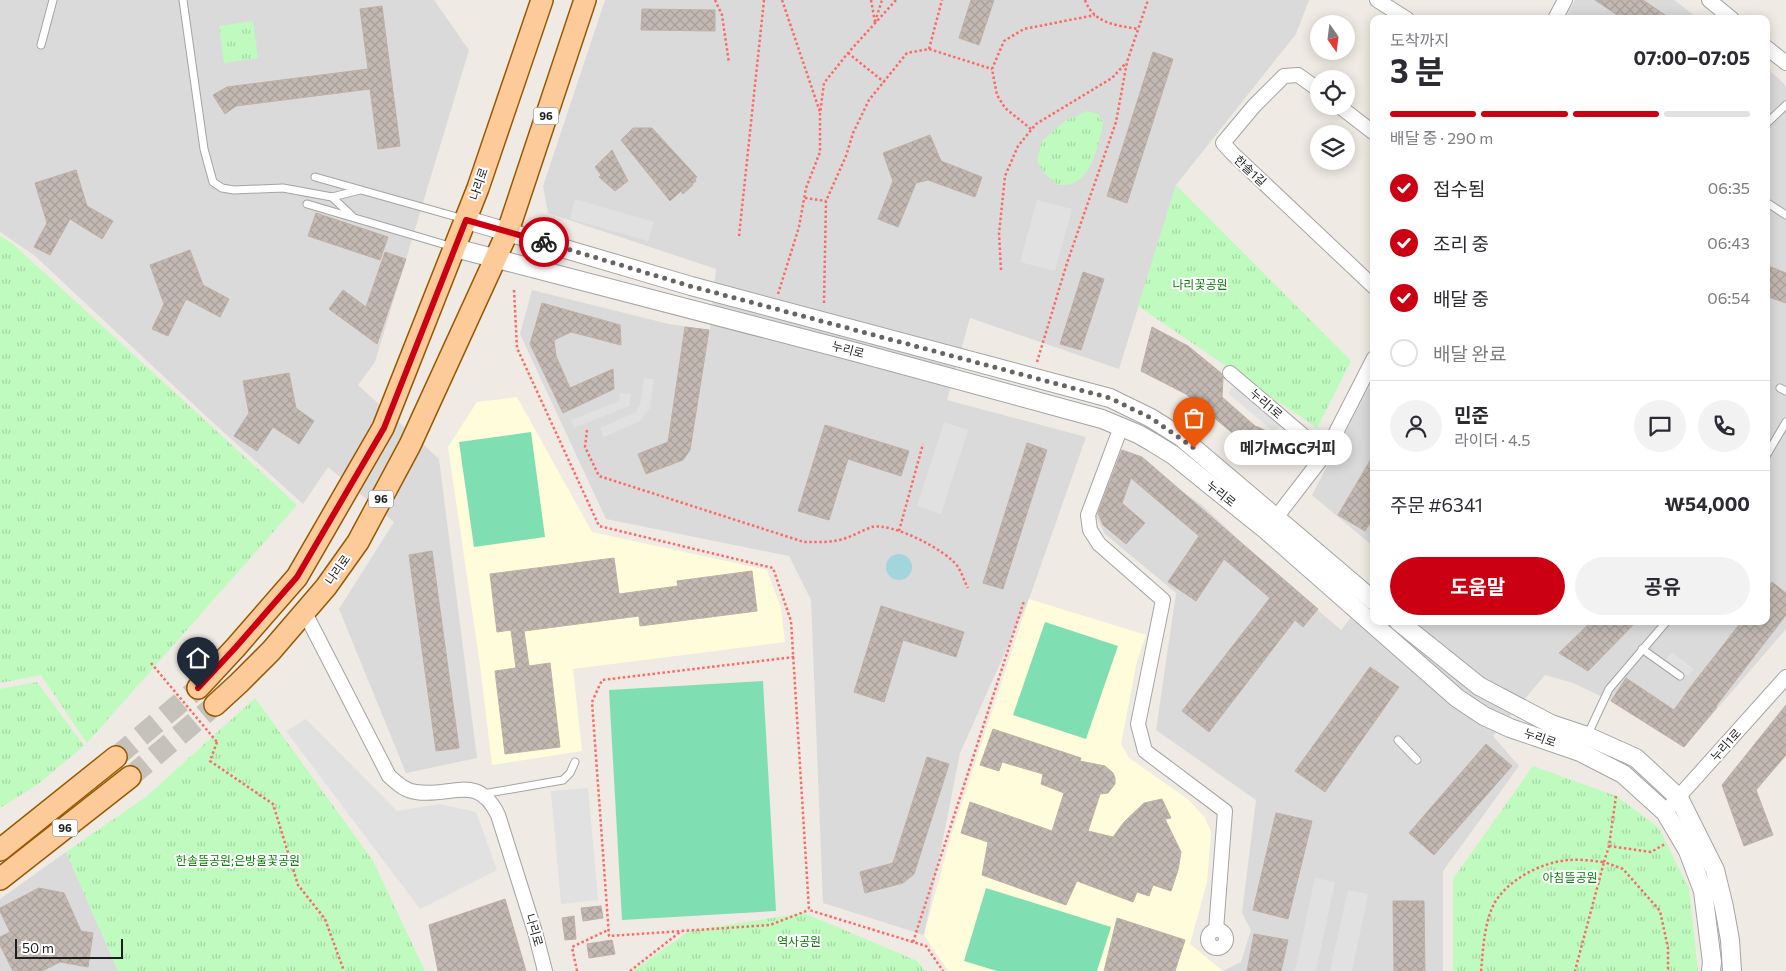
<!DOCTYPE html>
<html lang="ko">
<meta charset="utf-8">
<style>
:root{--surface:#fff;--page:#f2f2f3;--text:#2b2b33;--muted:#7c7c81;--line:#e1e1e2;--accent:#cb0012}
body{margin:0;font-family:Commissioner,"Noto Sans KR",sans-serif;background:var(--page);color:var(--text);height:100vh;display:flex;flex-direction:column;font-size:19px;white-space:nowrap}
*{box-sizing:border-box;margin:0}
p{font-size:16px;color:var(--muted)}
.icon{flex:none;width:28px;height:28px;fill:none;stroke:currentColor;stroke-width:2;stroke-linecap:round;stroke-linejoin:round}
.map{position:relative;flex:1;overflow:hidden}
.details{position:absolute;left:1370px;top:15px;width:400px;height:610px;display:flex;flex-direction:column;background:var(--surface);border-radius:10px;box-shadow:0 2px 12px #0003}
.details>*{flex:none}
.needle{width:32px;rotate:166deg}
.tools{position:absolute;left:1310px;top:15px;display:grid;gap:10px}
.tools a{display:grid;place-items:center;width:45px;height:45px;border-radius:50%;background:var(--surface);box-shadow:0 2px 12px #0003;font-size:25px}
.scale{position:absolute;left:15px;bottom:12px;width:108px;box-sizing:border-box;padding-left:5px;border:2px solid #1d1d1d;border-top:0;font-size:14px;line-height:18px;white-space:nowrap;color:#1d1d1d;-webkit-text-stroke:4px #fff;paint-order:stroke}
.pin{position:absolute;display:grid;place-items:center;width:42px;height:42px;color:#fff;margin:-51px -21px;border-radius:50% 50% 50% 0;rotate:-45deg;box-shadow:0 0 5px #0007}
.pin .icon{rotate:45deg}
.courier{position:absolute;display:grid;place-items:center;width:50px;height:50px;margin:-25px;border:4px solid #cb0012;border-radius:50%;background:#fff;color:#222;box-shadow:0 1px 6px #0007}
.bubble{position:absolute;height:35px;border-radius:18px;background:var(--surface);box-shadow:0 2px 12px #0003;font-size:16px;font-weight:700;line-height:35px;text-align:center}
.head em{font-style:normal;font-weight:700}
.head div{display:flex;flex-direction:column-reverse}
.head{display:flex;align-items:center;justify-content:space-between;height:85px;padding:0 20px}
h1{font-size:32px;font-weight:700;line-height:38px}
.bar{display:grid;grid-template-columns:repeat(4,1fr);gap:8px 5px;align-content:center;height:60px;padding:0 20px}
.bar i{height:6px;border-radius:4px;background:var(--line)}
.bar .current{background:var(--accent)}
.bar p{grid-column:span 4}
.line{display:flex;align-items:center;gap:12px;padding:0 20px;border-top:1px solid var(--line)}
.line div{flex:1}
.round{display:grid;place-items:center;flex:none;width:52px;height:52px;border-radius:26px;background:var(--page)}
ol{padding:0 20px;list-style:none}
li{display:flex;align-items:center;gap:15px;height:55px}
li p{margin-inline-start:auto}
li .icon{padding:5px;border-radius:50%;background:var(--accent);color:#fff;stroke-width:4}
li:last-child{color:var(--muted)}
li i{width:28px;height:28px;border:2px solid var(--line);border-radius:50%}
.primary-button{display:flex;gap:10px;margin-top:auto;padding:10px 20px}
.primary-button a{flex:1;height:58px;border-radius:30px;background:var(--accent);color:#fff;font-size:20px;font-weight:700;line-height:58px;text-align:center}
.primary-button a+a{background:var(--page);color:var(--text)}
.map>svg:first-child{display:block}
</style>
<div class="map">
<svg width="1786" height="971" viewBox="0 0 1786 971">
<defs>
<pattern id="park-tufts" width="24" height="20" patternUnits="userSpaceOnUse" patternTransform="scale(1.25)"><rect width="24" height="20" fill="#bffabf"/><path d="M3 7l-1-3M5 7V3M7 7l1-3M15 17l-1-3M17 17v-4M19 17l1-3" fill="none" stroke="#a4d6a4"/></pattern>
<pattern id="building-cross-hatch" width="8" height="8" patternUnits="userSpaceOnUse" patternTransform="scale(1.25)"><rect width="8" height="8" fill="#c3b9b2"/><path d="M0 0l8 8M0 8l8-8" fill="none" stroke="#a79f99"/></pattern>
</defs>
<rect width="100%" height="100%" fill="#efeae3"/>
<g fill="#dbdada">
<polygon points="0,0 434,0 469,50 375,362 358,385 439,459 477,758 406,773 339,609 394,522 328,467 303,504 207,417 34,255 0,232"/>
<polygon points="605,0 1309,0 1296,34 1176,185 1119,369 970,318 947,400 1086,437 1029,599 960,753 924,935 823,903 811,600 789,556 606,519 520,334 532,290 669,324 710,330 716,269 548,213 543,186"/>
<polygon points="1575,0 1674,0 1699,19 1565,19"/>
<polygon points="1766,68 1777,77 1786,86 1786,629 1684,747 1611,701 1573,683 1545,675 1493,736 1519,766 1443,871 1443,971 1223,971 1241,962 1251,930 1242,913 1256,800 1156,730 1176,593 1105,534 1092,509 1113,445 1202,505 1262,562 1341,630 1374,589 1374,621 1766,621"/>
<polygon points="1374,378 1374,547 1312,495"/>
<polygon points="66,852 118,971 0,971 0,899"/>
</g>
<g fill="#fffcdc">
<polygon points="517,397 592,532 767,570 781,608 785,642 573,669 582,751 492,765 480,665 448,447 477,402"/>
<polygon points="1029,599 1146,635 1137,661 1121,744 1129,758 1189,800 1205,818 1211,832 1207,882 1190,944 1223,971 948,971 924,935 950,839"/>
</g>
<g fill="url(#park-tufts)">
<polygon points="253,21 258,58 224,63 219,26"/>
<path d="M1087 111 1098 114 1103 123C1100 139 1092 176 1074 183 1070 185 1063 185 1058 185L1045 174 1037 161 1042 141 1065 121Z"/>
<polygon points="1176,185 1351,361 1317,428 1138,306"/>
<polygon points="0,236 13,244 297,505 87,743 41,675 0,683"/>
<polygon points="37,682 84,746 38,784 0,808 0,689"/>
<polygon points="255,698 373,861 425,971 118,971 66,852 146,797"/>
<polygon points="1533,766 1616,796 1659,828 1689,889 1698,971 1453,971 1453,879"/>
<polygon points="804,913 917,961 925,971 633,971 689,931"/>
</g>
<g fill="#80dfb2">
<polygon points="531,432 545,537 474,547 459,442"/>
<polygon points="1045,622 1118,646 1086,739 1013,715"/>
<polygon points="763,681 776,911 622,920 609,690"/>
<polygon points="986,888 1111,927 1097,971 997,971 964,961"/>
</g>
<g fill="#e1e1e1">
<polygon points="575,199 654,222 648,241 570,219"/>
<polygon points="1037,200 1072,209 1055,271 1020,262"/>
<polygon points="644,378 654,379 650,408 640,421 604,437 600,428 636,412 640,405"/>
<polygon points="1236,383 1283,423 1274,432 1228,393"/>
<polygon points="620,393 631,394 629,406 574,428 571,420 619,401"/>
<polygon points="944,422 968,430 941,514 917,506"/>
<polygon points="1672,652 1694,669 1688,676 1666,659"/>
<polygon points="306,719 397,811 439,804 476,812 497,870 420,909 286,731"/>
<polygon points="588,788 598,900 561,904 551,791"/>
<polygon points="1315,878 1335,882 1316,971 1295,971"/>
<polygon points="1348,890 1368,894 1352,971 1330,971"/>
</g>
<circle fill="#a3d5dd" cx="899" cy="567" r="13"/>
<g fill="url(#building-cross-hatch)" stroke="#c0afa5">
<polygon points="971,0 994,0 979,45 959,38"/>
<polygon points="1595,0 1643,0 1671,19 1623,19"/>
<polygon points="382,6 400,146 378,149 370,89 236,106 225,114 213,95 227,87 368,69 360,9"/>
<polygon points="642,9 715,10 715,31 641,30"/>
<polygon points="1153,52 1173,59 1127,203 1107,196"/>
<polygon points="633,128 652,128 697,177 695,179 696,181 692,184 693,185 683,194 681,191 670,201 621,140"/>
<polygon points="930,135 941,161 982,177 975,197 928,180 916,183 898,227 878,219 893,181 883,153"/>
<polygon points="612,150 628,181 615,191 599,177 601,175 595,167"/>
<polygon points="76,170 87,206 113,221 102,239 70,219 50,255 34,247 47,223 35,183"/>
<polygon points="316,213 388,237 380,260 308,236"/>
<polygon points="190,250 203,285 229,299 220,317 186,299 168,336 152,329 164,304 150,265"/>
<polygon points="385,252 406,259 377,344 329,309 343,290 366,307"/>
<polygon points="1766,265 1786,273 1786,303 1766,296"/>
<polygon points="1083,272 1104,279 1081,350 1060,344"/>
<polygon points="542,303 620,325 621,345 571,332 554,340 556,356 570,388 613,369 614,389 563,413 530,344"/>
<polygon points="685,327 709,330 690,450 683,460 646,474 638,454 668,442"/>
<polygon points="1152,327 1188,346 1221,373 1223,378 1222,397 1255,426 1297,444 1283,456 1275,455 1268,463 1186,394 1141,371"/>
<polygon points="289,373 296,408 314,421 299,444 273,427 257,451 234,436 249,413 243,381"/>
<polygon points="825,425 909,451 901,476 848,459 829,520 798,511"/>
<polygon points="1027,443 1047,450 1003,589 983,583"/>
<polygon points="1122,450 1142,457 1318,609 1303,627 1295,620 1209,732 1182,711 1270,598 1224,559 1196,601 1168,582 1199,536 1131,478 1122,503 1145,523 1126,544 1103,525 1098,513"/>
<polygon points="1374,454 1374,516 1365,531 1338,515"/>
<polygon points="432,551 459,748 436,751 409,555"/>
<polygon points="614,558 619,594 678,586 677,581 752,571 757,611 640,626 639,616 524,631 529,666 550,663 560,747 505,754 495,671 516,668 511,630 497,632 490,574"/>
<polygon points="1772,582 1786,593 1786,615 1716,706 1717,707 1684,747 1611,701 1626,678 1674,710 1689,689 1742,621 1766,621 1766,589"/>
<polygon points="881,606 964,632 956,657 903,640 884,702 854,692"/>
<polygon points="1592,621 1637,621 1588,671 1559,653"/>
<polygon points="1370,667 1399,687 1325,792 1295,771"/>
<polygon points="1786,705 1786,755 1756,790 1773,835 1744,846 1722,785"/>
<polygon points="993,729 1081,758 1080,761 1105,766 1113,773 1115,778 1115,784 1108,793 1100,794 1088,831 1113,837 1124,822 1144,803 1162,799 1171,818 1165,819 1181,852 1178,870 1171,891 1153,885 1149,896 1137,892 1133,902 1077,881 1066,905 982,875 988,842 961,833 970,802 1052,831 1064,793 1041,784 1043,774 1002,762 999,771 980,765"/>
<polygon points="1486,744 1512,766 1434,855 1409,833"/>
<polygon points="927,757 949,764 914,874 903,883 865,893 860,872 893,863"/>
<polygon points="1276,813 1312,821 1288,919 1253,910"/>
<polygon points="39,888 64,893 81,931 93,933 88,967 60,962 42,971 13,971 0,945 0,937 10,932 0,911 0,908"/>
<polygon points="505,899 526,971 438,971 429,925"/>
<polygon points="1393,901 1424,901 1425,971 1394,971"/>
<polygon points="601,906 603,918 583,921 581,908"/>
<polygon points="574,916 576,939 565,940 562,918"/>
<polygon points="1117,918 1185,940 1175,971 1104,971"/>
<polygon points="1254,934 1288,940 1281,971 1247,971"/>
<polygon points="612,940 615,954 589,958 587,944"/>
</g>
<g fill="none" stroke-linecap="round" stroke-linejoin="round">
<g stroke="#c5c1bb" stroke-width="21" stroke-dasharray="21 11" stroke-linecap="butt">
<polyline points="116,757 198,688"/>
<polyline points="130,777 215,705"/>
</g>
<defs>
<g id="service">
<polyline points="183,0 204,149 213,182 222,188 234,190 283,188 332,197 360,190"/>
<polyline points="41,45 53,0"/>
<polyline points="1766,124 1786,105"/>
<polyline points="315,177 464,219"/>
<polyline points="332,197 352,216"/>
<polyline points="1766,202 1786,215"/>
<polyline points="307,204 453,247"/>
<polyline points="1780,388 1786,391"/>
<polyline points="1766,456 1786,422"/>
<polyline points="1642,649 1680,676"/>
<polyline points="1587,736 1609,689 1667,621"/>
<polyline points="1398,740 1417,760"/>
<polyline points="483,794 563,780 570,773 575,762"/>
</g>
<g id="minor">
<polyline points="1377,0 1407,19"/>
<polyline points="1709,0 1732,19"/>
<polyline points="1555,19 1565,0"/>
<polyline points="1766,47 1786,63"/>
<polyline points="1319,90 1298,75 1284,76 1254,106 1223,143 1232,153 1374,287"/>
<polyline points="1339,106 1374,133"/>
<polyline points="1230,373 1325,454"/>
<polyline points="1121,427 1088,515 1090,530 1099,544 1163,600 1138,724 1145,751 1225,811 1216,930"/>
<polyline points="1271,524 1325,454 1374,358"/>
<path d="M304 611 389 776C397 783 405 791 416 792 451 798 477 772 498 815L535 932 545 971"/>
<polyline points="1665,812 1786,677"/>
<circle cx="1217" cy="939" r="9"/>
</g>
<g id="tertiary">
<polyline points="467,220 691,286 1110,398 1151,418 1181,437 1374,601"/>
<polyline points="455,248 859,353 1102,419 1138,434 1152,442 1173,455 1210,485 1266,530 1457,698 1484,716 1510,728 1580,752 1623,774 1665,812 1688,851 1703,891 1712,962 1711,971"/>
<polyline points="1398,621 1479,686 1551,724 1587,736 1636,758 1679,798 1715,870 1724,907 1730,940 1732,971"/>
</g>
<g id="primary">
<polyline points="198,688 236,647 297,577 383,428 478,188 542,0"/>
<polyline points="215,705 239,683 271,651 326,587 358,542 410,445 508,231 585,0"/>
<polyline points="0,850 116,757"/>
<polyline points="0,879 130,777"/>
</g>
</defs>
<use href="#service" stroke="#a4a4a4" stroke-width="9"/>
<use href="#minor" stroke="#a4a4a4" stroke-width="16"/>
<use href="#tertiary" stroke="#a4a4a4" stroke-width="20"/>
<use href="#primary" stroke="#975800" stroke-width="24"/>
<g stroke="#fb6a67" stroke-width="2.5" stroke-dasharray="2.5 2.5" stroke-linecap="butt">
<polyline points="715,0 722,15 729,63"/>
<polyline points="782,0 820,112"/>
<polyline points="871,0 875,22"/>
<path d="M1085 0C1094 24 1116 25 1138 29"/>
<polyline points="875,22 882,0"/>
<polyline points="929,49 942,0"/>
<polyline points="848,53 884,82"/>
<polyline points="1031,129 1005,108 997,95 992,69 1004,41 1024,29 1095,15"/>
<polyline points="805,198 826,201"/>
<polyline points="739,236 764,0"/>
<polyline points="1001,270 999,234 1005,176 1018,146 1036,124 1112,78 1126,63"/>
<polyline points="514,290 517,348 599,526 773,568 791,621 809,910 926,946 943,971"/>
<polyline points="778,294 799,227 806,188 820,152 820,114 824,83 848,53 896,0"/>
<polyline points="824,303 826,201 846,156 853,133 869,100 907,53 929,49 992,69"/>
<polyline points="1037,362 1067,263 1116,122 1127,62 1148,0"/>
<path d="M587 430 585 447 599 476 804 542C818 542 833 543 846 538 855 535 863 530 872 527 891 522 947 550 958 567 962 573 964 581 968 588"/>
<polyline points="899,531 923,444"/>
<polyline points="794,657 602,680 592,702 609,936 770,925 809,910"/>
<polyline points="217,742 210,761 273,804 298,885 325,919 344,971"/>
<polyline points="1616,796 1609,846 1604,862 1623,869 1660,911 1668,948 1668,971"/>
<polyline points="1609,846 1651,852 1665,844"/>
<polyline points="913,942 1024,601"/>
<polyline points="577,971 572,947 608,930"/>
<polyline points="630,971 680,932"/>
<path d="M1481 971C1483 951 1484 925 1493 906 1505 881 1541 862 1569 860 1580 859 1593 861 1604 862L1575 971"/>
</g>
<use href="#service" stroke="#fff" stroke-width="7"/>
<use href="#minor" stroke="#fff" stroke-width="14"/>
<use href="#tertiary" stroke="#fff" stroke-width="18"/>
<use href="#primary" stroke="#fdca9a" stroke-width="21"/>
<polyline stroke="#fb6a67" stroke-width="2.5" stroke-dasharray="2.5 2.5" stroke-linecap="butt" points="151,663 217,742"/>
</g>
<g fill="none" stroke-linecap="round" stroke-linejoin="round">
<polyline stroke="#666562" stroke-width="5" stroke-dasharray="0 9" points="544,242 690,286 1110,398 1151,418 1194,448"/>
<polyline stroke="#cb0012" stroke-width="6" points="198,688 236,647 297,577 384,428 466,220 544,242"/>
</g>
<g text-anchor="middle" stroke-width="4" stroke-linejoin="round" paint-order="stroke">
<g fill="#fff" stroke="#616161" stroke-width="1">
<rect x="533.5" y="107.5" width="25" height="17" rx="4"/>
<rect x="368.5" y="490.5" width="25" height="17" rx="4"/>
<rect x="52.5" y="819.5" width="25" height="17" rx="4"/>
</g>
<g font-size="11" font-weight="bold" fill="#1d1d1d">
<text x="546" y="120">96</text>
<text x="381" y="503">96</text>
<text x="65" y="832">96</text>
</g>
<g font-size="12" fill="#1d1d1d" stroke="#fff">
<text transform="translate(1250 171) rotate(43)" y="4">한솔1길</text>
<text transform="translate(479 184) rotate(-71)" y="4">나리로</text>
<text transform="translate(848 350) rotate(15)" y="4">누리로</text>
<text transform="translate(1266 404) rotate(41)" y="4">누리1로</text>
<text transform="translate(1221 494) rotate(39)" y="4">누리로</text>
<text transform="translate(338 570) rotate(-55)" y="4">나리로</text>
<text transform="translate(1540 738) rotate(19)" y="4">누리로</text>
<text transform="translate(1726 745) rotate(-48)" y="4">누리1로</text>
<text transform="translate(534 930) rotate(74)" y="4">나리로</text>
</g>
<g font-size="12" fill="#0a7d0a" stroke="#fff">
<text x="1200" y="289">나리꽃공원</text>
<text x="238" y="865">한솔뜰공원;은방울꽃공원</text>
<text x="1570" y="882">아침뜰공원</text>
<text x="799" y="946">역사공원</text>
</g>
</g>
</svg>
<div class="tools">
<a><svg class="needle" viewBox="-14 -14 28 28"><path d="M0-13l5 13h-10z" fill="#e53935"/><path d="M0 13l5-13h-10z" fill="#7c7c81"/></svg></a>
<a><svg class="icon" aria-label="locate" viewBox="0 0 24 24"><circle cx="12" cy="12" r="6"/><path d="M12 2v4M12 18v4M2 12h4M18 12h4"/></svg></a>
<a><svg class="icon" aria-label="layers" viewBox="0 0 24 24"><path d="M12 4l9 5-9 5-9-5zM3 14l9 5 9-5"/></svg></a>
</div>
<div class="scale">50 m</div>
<div class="pin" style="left:1194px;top:448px;background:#ea580c"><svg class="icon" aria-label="bag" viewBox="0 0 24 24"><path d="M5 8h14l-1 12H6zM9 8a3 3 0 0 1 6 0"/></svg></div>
<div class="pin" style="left:198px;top:688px;background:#1f2937"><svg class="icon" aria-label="home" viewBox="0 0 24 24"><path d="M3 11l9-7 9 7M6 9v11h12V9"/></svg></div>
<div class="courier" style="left:544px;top:242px"><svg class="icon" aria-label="bike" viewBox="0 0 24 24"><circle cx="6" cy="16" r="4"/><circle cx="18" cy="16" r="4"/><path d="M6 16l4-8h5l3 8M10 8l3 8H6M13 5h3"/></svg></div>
<div class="bubble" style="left:1224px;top:430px;width:128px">메가MGC커피</div>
<section class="details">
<div class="head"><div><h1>3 분</h1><p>도착까지</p></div><em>07:00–07:05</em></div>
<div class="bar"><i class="current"></i><i class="current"></i><i class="current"></i><i></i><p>배달 중 · 290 m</p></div>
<ol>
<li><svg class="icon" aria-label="check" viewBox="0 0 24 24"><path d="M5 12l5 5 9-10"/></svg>접수됨<p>06:35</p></li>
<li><svg class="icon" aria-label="check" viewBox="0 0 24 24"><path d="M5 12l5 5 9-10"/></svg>조리 중<p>06:43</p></li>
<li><svg class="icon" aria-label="check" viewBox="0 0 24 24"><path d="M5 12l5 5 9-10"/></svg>배달 중<p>06:54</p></li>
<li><i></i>배달 완료</li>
</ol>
<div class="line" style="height:90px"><a class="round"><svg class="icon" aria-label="person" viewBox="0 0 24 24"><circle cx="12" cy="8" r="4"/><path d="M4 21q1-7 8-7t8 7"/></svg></a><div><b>민준</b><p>라이더 · 4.5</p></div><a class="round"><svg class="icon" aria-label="chat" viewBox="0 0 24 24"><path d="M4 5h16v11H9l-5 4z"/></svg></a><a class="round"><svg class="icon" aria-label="phone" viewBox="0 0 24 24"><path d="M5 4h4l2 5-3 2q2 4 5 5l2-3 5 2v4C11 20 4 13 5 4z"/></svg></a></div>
<div class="line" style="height:65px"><div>주문 #6341</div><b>₩54,000</b></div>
<div class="primary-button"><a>도움말</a><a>공유</a></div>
</section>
</div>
